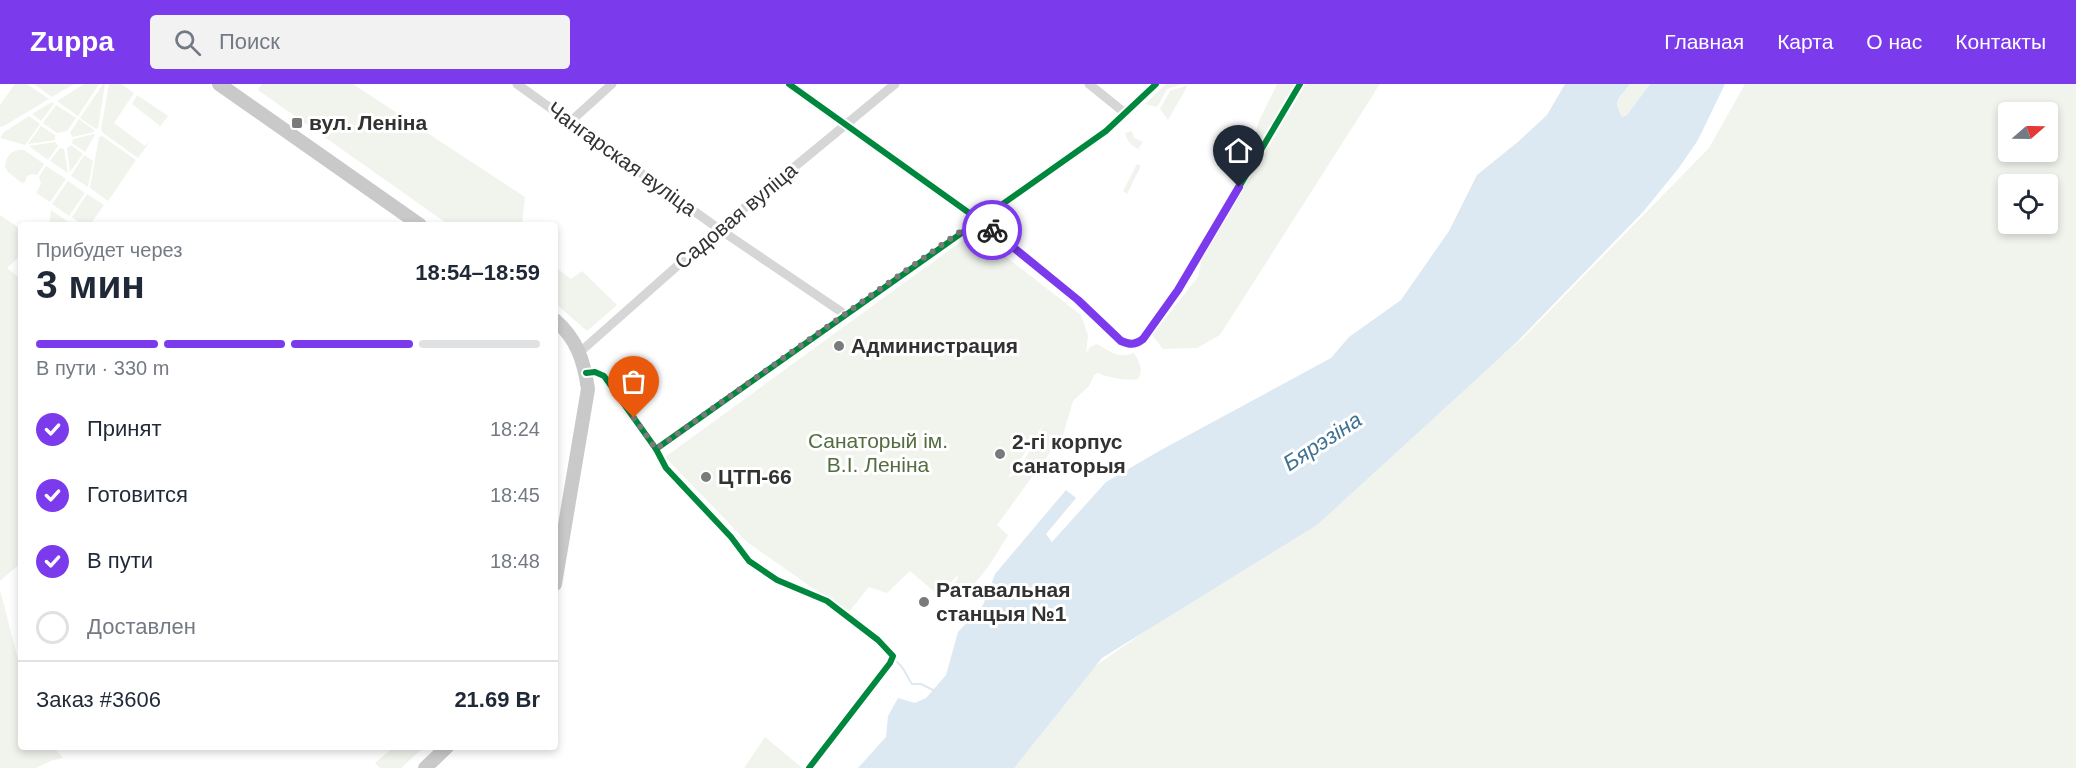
<!DOCTYPE html>
<html lang="ru">
<meta charset="utf-8">
<style>
:root{--surface:#fff;--page:#f2f2f3;--text:#1f2937;--muted:#747a83;--line:#e0e1e3;--accent:#7c3aed}
body{margin:0;font-family:Arial,sans-serif;background:var(--page);color:var(--text);height:100vh;display:flex;flex-direction:column;font-size:22px;white-space:nowrap}
*{box-sizing:border-box;margin:0}
p{font-size:20px;color:var(--muted)}
.icon{flex:none;width:33px;height:33px;fill:none;stroke:currentColor;stroke-width:2;stroke-linecap:round;stroke-linejoin:round}
.map{position:relative;flex:1;overflow:hidden}
.panel{position:absolute;left:18px;top:138px;width:540px;height:528px;display:flex;flex-direction:column;background:var(--surface);border-radius:6px;box-shadow:0 3px 9px #0003}
.panel>*{flex:none}
.needle{width:39px;rotate:70deg}
.tools{position:absolute;left:1998px;top:18px;display:grid;gap:12px}
.tools a{display:grid;place-items:center;width:60px;height:60px;border-radius:6px;background:var(--surface);box-shadow:0 3px 9px #0003;font-size:30px}
.pin{position:absolute;display:grid;place-items:center;width:51px;height:51px;color:#fff;margin:-62px -26px;border-radius:50% 50% 50% 0;rotate:-45deg;box-shadow:0 0 6px #0007}
.pin .icon{rotate:45deg}
.courier{position:absolute;display:grid;place-items:center;width:60px;height:60px;margin:-30px;border:4px solid #7c3aed;border-radius:50%;background:#fff;color:#222;box-shadow:0 2px 8px #0007}
.overview em{font-style:normal;font-weight:700}
.overview div{display:flex;flex-direction:column-reverse}
.overview{display:flex;align-items:center;justify-content:space-between;height:102px;padding:0 18px}
h1{font-size:39px;font-weight:700;line-height:45px}
.bar{display:grid;grid-template-columns:repeat(4,1fr);gap:9px 6px;align-content:center;height:72px;padding:0 18px}
.bar i{height:8px;border-radius:4px;background:var(--line)}
.bar .on{background:var(--accent)}
.bar p{grid-column:span 4}
.line{display:flex;align-items:center;gap:15px;padding:0 18px;border-top:2px solid var(--line)}
.line div{flex:1}
ol{padding:0 18px;list-style:none}
li{display:flex;align-items:center;gap:18px;height:66px}
li p{margin-inline-start:auto}
li .icon{padding:6px;border-radius:50%;background:var(--accent);color:#fff;stroke-width:4}
li:last-child{color:var(--muted)}
li i{width:33px;height:33px;border:3px solid var(--line);border-radius:50%}
header{display:flex;align-items:center;gap:36px;box-sizing:border-box;height:84px;padding:0 30px;background:var(--accent);color:#fff}
header strong{font-size:28px}
nav{display:flex;gap:33px;margin-inline-start:auto;font-size:21px}
.search{width:420px;height:54px;background:var(--page);display:flex;align-items:center;gap:15px;box-sizing:border-box;padding:0 21px;border-radius:6px;color:var(--muted);font-size:22px}
.map>svg:first-child{display:block}
</style>
<header>
<strong>Zuppa</strong>
<div class="search"><svg class="icon" aria-label="search" viewBox="0 0 24 24"><circle cx="10" cy="10" r="6"/><path d="M15 15l6 6"/></svg>Поиск</div>
<nav><a>Главная</a><a>Карта</a><a>О нас</a><a>Контакты</a></nav>
</header>
<div class="map">
<svg width="2076" height="684" viewBox="0 0 2076 684">
<rect width="100%" height="100%" fill="#fff"/>
<g fill="#f1f4ed" fill-rule="evenodd">
<polygon points="15,0 27,0 49,15 2,43 0,42 0,21"/>
<polygon points="34,0 74,0 52,13"/>
<polygon points="84,0 99,0 78,32 57,17"/>
<polygon points="103,0 105,0 98,44 96,45 80,34"/>
<polygon points="109,0 121,0 134,9 114,39 145,62 151,56 138,74 103,49 101,45"/>
<polygon points="262,0 353,0 525,113 522,141 449,141 258,6"/>
<polygon points="1166,0 1183,0 1167,5 1157,23 1145,20"/>
<polygon points="1277,0 1380,0 1220,251 1197,264 1163,265 1152,251 1198,193 1204,164 1242,95 1259,37"/>
<path d="M1630 0H1650L1627 31 1621 33C1613 17 1620 13 1630 0Z"/>
<path d="M1745 0H2076V684H1009L1091 585 1342 410 1524 253 1709 64ZM2008 28H2048V68H2008ZM2008 100H2048V140H2008Z"/>
<polygon points="1188,1 1168,36 1160,25 1170,7"/>
<polygon points="137,11 168,32 153,52 160,42 132,20"/>
<polygon points="52,18 54,20 41,37 32,30"/>
<polygon points="56,21 76,34 67,47 57,49 43,39"/>
<polygon points="29,32 40,40 25,61 0,54 4,48"/>
<polygon points="79,35 94,46 94,48 73,53 70,49"/>
<polygon points="41,42 55,51 55,56 28,60"/>
<path d="M1132 47 1134 54 1143 58 1139 63 1140 66C1132 62 1127 58 1125 49Z"/>
<polygon points="94,50 95,51 85,68 72,59 73,55"/>
<polygon points="102,52 136,76 108,117 90,104 99,53"/>
<polygon points="55,58 58,62 48,76 29,62"/>
<polygon points="71,61 83,70 70,88 67,64"/>
<polygon points="60,64 64,65 68,89 50,77"/>
<path d="M18 66H24L44 80 37 91 32 90 27 92 25 98 22 99 8 88 5 83C6 74 9 68 18 66Z"/>
<polygon points="84,71 93,77 88,103 71,92"/>
<polygon points="1137,80 1141,82 1127,110 1123,107"/>
<polygon points="46,82 66,95 50,118 36,109 41,100 39,93"/>
<polygon points="68,97 85,109 69,132 52,120"/>
<polygon points="87,110 104,121 90,141 82,141 72,133"/>
<polygon points="51,126 73,141 49,141"/>
<polygon points="0,131 21,145 21,171 7,184 21,195 21,479 0,497"/>
<path d="M974 148 1081 231 1088 251 1086 269 1090 263 1097 260C1112 268 1117 275 1134 269 1139 277 1144 286 1138 295 1125 297 1110 294 1098 289L1094 291 1089 302 1073 317 1063 351 997 441 1008 451C996 470 975 511 951 512L948 509V505L957 496 958 491 938 511 910 487 887 509 869 503 848 529 747 458 665 373ZM1045 338 1018 388 1008 394Z"/>
<polygon points="555,183 571,195 582,187 617,221 587,247 555,219"/>
<polygon points="0,506 21,587 21,663 53,663 63,674 53,676 36,684 0,684"/>
<polygon points="765,653 801,683 800,684 744,684"/>
<polygon points="394,663 424,663 401,684 380,684 375,679"/>
</g>
<path fill="#dde9f2" d="M1565 0H1630C1620 13 1612 17 1622 33L1627 31 1650 0H1725L1698 56 1678 85 1643 128 1517 258 1317 441 1102 574 1014 684H858L886 653 888 632 898 614 915 619 926 614 946 591 958 548 983 521 995 490 1066 406 1076 414 1046 450 1052 458 1106 398 1161 366 1331 274 1349 253 1401 216 1449 147 1477 91 1519 57 1547 31Z"/>
<g fill="none" stroke-linecap="round" stroke-linejoin="round">
<path stroke="#dde9f2" stroke-width="2" d="M897 578C905 584 906 592 912 600H921L933 606"/>
<g stroke="#d6d6d6" stroke-width="9">
<polyline points="517,0 719,145 846,231"/>
<path d="M789 0 986 141 1078 216 1121 257C1130 261 1135 261 1143 255L1178 206 1300 0"/>
<polyline points="1089,0 1125,29"/>
<polyline points="571,37 612,0"/>
<polyline points="580,268 719,145 895,0"/>
<polyline points="586,289 595,288 604,292 656,365 666,384 731,453 749,477 777,496 827,517 878,556 893,572 890,579 809,684"/>
<polyline points="656,365 1106,47 1156,0"/>
</g>
<g stroke="#c9c9c9" stroke-width="14">
<polyline points="219,0 420,141"/>
<path d="M555 236C577 255 584 277 588 305L555 500"/>
<polyline points="425,684 447,663"/>
</g>
<defs>
<g id="cycleway">
<path d="M789 0 986 141 1078 216 1121 257C1130 261 1135 261 1143 255L1178 206 1300 0"/>
<polyline points="586,289 595,288 604,292 656,365 666,384 731,453 749,477 777,496 827,517 878,556 893,572 890,579 809,684"/>
<polyline points="656,365 1106,47 1156,0"/>
</g>
</defs>
<use href="#cycleway" stroke="#fff" stroke-width="10"/>
<use href="#cycleway" stroke="#00873e" stroke-width="6"/>
</g>
<g fill="none" stroke-linecap="round" stroke-linejoin="round">
<polyline stroke="#7a7a7a" stroke-width="6" stroke-dasharray="0 10.8" points="634,334 656,365 978,135 992,146"/>
<path stroke="#7c3aed" stroke-width="8" d="M992 146 1078 216 1121 257C1130 261 1135 261 1143 255L1178 206 1239 103"/>
</g>
<g fill="#7a7a7a" stroke="#fff" stroke-width="2">
<rect x="291" y="33" width="12" height="12" rx="3"/>
<circle cx="839" cy="262" r="6"/>
<circle cx="1000" cy="370" r="6"/>
<circle cx="706" cy="393" r="6"/>
<circle cx="924" cy="518" r="6"/>
</g>
<g text-anchor="middle" stroke-width="6" stroke-linejoin="round" paint-order="stroke">
<g font-size="21" font-weight="bold" fill="#323232" stroke="#fff" text-anchor="start">
<text x="309" y="46">вул. Леніна</text>
<text x="851" y="269">Администрация</text>
<text x="1012" y="365">2-гі корпус<tspan x="1012" dy="24">санаторыя</tspan></text>
<text x="718" y="400">ЦТП-66</text>
<text x="936" y="513">Ратавальная<tspan x="936" dy="24">станцыя №1</tspan></text>
</g>
<g font-size="21" fill="#323232" stroke="#fff">
<text transform="translate(622 75) rotate(36)" y="7">Чангарская вуліца</text>
<text transform="translate(736 132) rotate(-40)" y="7">Садовая вуліца</text>
</g>
<g font-size="21" fill="#546d40" stroke="#fff">
<text x="878" y="364">Санаторый ім.<tspan x="878" dy="24">В.І. Леніна</tspan></text>
</g>
<g font-size="22" font-style="italic" fill="#417293" stroke="#fff">
<text transform="translate(1322 357) rotate(-33)" y="8">Бярэзіна</text>
</g>
</g>
</svg>
<div class="tools">
<a><svg class="needle" viewBox="-14 -14 28 28"><path d="M0-13l5 13h-10z" fill="#e53935"/><path d="M0 13l5-13h-10z" fill="#747a83"/></svg></a>
<a><svg class="icon" aria-label="locate" viewBox="0 0 24 24"><circle cx="12" cy="12" r="6"/><path d="M12 2v4M12 18v4M2 12h4M18 12h4"/></svg></a>
</div>
<div class="pin" style="left:634px;top:334px;background:#ea580c"><svg class="icon" aria-label="bag" viewBox="0 0 24 24"><path d="M5 8h14l-1 12H6zM9 8a3 3 0 0 1 6 0"/></svg></div>
<div class="pin" style="left:1239px;top:103px;background:#1f2937"><svg class="icon" aria-label="home" viewBox="0 0 24 24"><path d="M3 11l9-7 9 7M6 9v11h12V9"/></svg></div>
<div class="courier" style="left:992px;top:146px"><svg class="icon" aria-label="bike" viewBox="0 0 24 24"><circle cx="6" cy="16" r="4"/><circle cx="18" cy="16" r="4"/><path d="M6 16l4-8h5l3 8M10 8l3 8H6M13 5h3"/></svg></div>
<section class="panel">
<div class="overview"><div><h1>3 мин</h1><p>Прибудет через</p></div><em>18:54–18:59</em></div>
<div class="bar"><i class="on"></i><i class="on"></i><i class="on"></i><i></i><p>В пути · 330 m</p></div>
<ol>
<li><svg class="icon" aria-label="check" viewBox="0 0 24 24"><path d="M5 12l5 5 9-10"/></svg>Принят<p>18:24</p></li>
<li><svg class="icon" aria-label="check" viewBox="0 0 24 24"><path d="M5 12l5 5 9-10"/></svg>Готовится<p>18:45</p></li>
<li><svg class="icon" aria-label="check" viewBox="0 0 24 24"><path d="M5 12l5 5 9-10"/></svg>В пути<p>18:48</p></li>
<li><i></i>Доставлен</li>
</ol>
<div class="line" style="height:78px"><div>Заказ #3606</div><b>21.69 Br</b></div>
</section>
</div>
